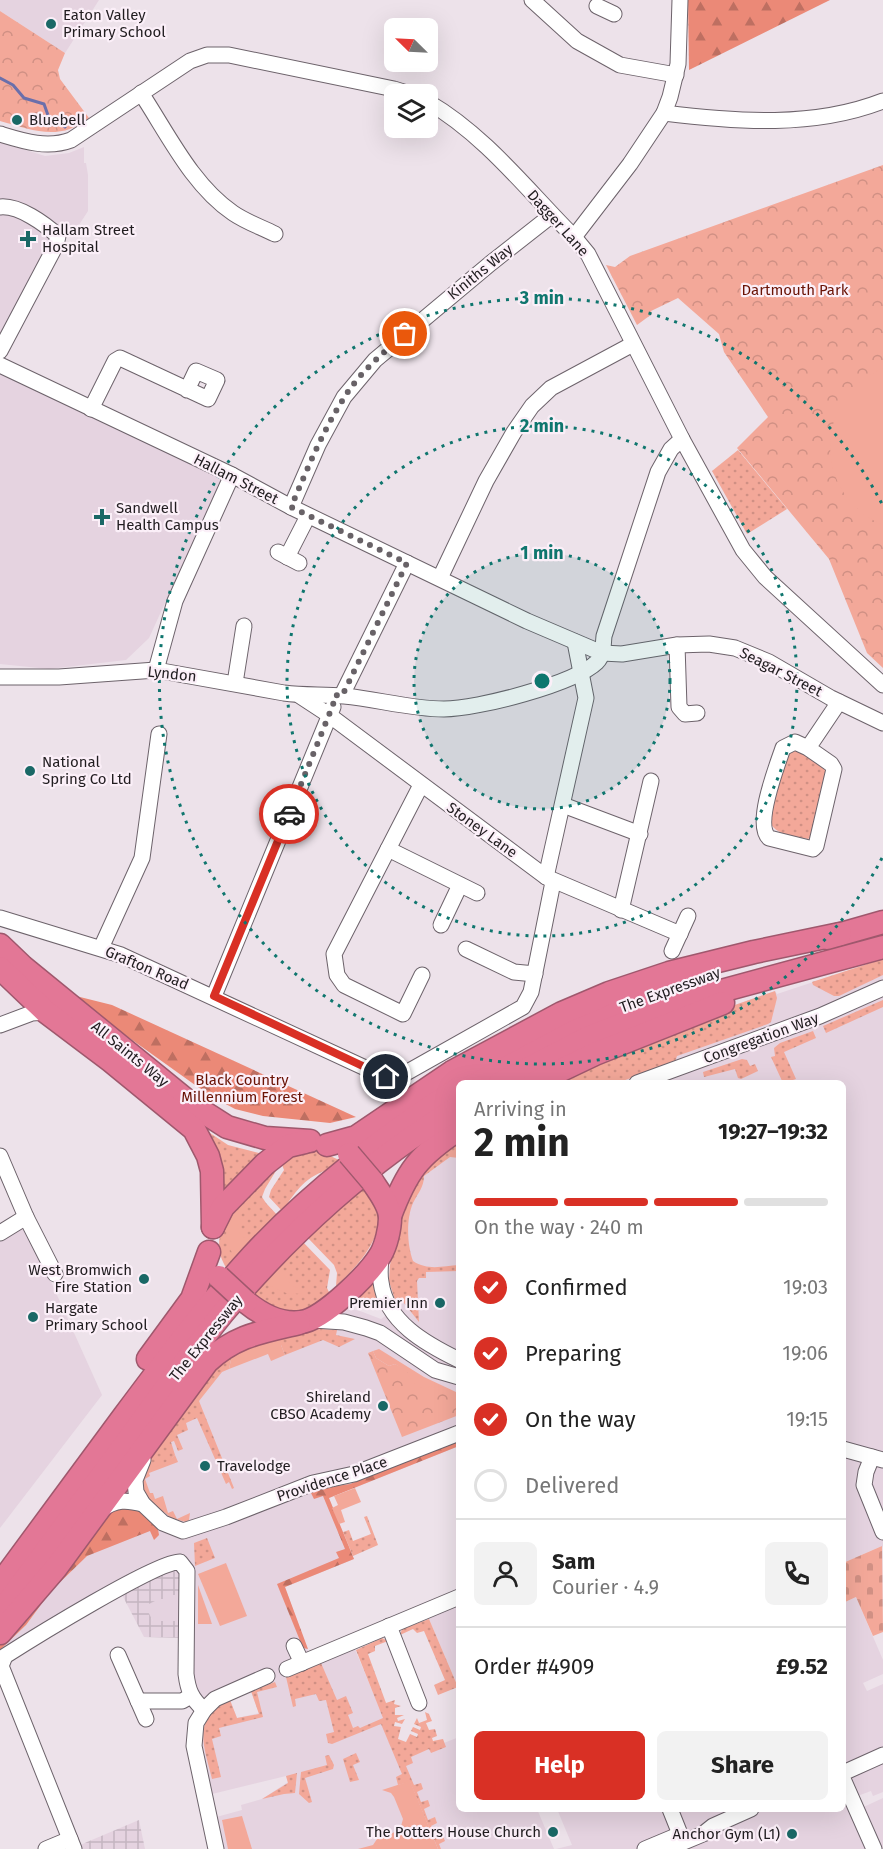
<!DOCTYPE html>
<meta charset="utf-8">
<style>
:root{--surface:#fff;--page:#f2f2f2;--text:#222;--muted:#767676;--line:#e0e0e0;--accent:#d93025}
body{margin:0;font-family:"Fira Sans",sans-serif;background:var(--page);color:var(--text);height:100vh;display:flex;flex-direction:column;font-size:22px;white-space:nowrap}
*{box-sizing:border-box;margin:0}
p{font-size:20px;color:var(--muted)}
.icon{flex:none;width:33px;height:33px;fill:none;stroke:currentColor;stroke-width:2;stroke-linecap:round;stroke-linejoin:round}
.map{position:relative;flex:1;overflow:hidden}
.drawer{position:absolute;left:456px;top:1080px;width:390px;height:732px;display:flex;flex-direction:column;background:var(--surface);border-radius:9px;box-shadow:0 6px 24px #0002}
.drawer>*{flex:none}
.needle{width:39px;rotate:294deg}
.controls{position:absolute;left:384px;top:18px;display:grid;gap:12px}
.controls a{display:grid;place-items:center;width:54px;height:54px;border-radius:9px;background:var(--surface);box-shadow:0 6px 24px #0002;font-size:30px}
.pin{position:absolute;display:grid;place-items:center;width:51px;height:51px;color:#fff;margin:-26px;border:3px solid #fff;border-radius:50%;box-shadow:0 2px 6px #0007}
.courier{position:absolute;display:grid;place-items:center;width:60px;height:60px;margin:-30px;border:4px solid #d93025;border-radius:50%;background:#fff;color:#222;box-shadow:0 2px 8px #0007}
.overview em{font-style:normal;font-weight:700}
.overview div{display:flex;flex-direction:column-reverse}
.overview{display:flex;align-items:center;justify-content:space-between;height:102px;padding:0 18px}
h1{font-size:39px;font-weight:700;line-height:45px}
.bar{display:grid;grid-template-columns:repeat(4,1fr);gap:9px 6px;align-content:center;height:72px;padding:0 18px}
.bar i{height:8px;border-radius:4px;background:var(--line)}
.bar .current{background:var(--accent)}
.bar p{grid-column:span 4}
.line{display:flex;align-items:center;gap:15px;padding:0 18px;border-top:2px solid var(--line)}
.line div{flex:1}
.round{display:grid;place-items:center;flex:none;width:63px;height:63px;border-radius:9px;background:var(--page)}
ol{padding:0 18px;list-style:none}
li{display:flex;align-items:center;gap:18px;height:66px}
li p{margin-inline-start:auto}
li .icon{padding:6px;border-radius:50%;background:var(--accent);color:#fff;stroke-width:4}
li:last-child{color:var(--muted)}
li i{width:33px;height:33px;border:3px solid var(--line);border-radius:50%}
.action{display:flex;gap:12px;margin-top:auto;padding:12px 18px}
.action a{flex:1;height:69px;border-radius:9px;background:var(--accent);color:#fff;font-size:24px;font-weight:700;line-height:69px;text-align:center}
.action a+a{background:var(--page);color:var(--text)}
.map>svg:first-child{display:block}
</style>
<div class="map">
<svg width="883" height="1849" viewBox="0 0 883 1849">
<defs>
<pattern id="industrial-grid" width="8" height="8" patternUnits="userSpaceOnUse" patternTransform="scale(1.5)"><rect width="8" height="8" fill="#e5d3e0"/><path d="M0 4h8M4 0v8" fill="none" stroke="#c4b5c0"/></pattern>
<pattern id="grass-dots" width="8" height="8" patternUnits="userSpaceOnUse" patternTransform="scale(1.5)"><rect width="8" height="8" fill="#f3a899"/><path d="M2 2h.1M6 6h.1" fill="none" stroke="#d09084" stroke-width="1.8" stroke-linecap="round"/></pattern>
<pattern id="forest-firs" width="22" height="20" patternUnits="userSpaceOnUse" patternTransform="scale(1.5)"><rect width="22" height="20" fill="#eb8977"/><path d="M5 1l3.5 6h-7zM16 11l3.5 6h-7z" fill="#be6f61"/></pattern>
<pattern id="cemetery-stones" width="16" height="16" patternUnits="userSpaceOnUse" patternTransform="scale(1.5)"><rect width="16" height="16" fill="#f3a899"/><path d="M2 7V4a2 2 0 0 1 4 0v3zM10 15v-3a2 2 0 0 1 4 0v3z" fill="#d09084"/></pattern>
<pattern id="park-crowns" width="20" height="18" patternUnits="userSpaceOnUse" patternTransform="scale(1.5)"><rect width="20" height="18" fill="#f3a899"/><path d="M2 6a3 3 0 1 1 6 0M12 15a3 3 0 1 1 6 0" fill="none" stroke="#d09084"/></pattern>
</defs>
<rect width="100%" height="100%" fill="#ede2ea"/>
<g fill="#e5d3e0" fill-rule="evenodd">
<polygon points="0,0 99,0 65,53 0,11"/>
<polygon points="0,142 45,156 69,153 84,147 84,163 86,163 88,175 88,211 77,228 72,225 68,231 65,227 0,333"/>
<polygon points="0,371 222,478 149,638 126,660 49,669 0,664"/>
<polygon points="883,959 883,1548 882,1546 843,1563 843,1083 560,1083 695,1019 775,991 777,994"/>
<path d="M459 1140V1446L329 1498 354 1559 285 1587 311 1659 352 1642 401 1760 459 1737V1809H537L554 1849H216L209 1819 242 1810 241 1805 262 1799 288 1782 286 1776 204 1796 186 1621H153L144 1606 164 1595 180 1562 0 1653V1633L230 1356 278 1337 337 1330 343 1307 360 1311 381 1319 388 1314 395 1300 389 1281 390 1265 410 1190ZM248 1684 259 1713 237 1718 227 1693Z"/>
<polygon points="25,1224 102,1395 0,1528 0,1239"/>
<polygon points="459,1597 459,1689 425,1610"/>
<polygon points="856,1597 883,1660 883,1674 863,1683 867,1691 883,1684 883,1792 873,1796 871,1791 852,1798 857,1810 883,1798 883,1849 687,1849 682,1838 656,1849 556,1849 572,1845 557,1809 843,1809 843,1603"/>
</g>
<g fill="url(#industrial-grid)">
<polygon points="180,1562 187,1595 164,1595 164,1599 159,1599 145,1606 153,1621 187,1621 187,1638 144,1637 119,1589"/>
<polygon points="139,1820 145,1849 72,1849 87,1842"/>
</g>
<g fill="url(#grass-dots)">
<polygon points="738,450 787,509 747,534 712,471"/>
<path d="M793 748 821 764 827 774 815 834 808 839C789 835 774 836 767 816L786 751Z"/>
<polygon points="883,959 883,975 839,996 834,996 813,985 812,982"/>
<polygon points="775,991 777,998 771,1022 768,1024 677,1056 675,1062 617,1083 560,1083 695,1019"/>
<polygon points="883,1000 883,1007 826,1033 823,1026"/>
<polygon points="813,1031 816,1038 784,1052 796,1079 790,1081 790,1083 783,1083 771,1057 775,1056 774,1048 780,1043"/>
<polygon points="742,1059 747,1060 750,1066 755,1064 758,1071 741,1079 738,1078 735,1069 704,1077 703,1072"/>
<polygon points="204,1129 228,1145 263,1154 217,1200"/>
<path d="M459 1140V1158L450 1157 424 1176C424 1187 418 1193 413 1203 406 1219 407 1245 413 1261 428 1271 443 1266 459 1265V1271L426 1272V1278H419L417 1281 419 1322 400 1298 395 1300 389 1281 390 1265 402 1209 423 1169Z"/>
<path d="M307 1150 324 1153 339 1160 335 1165 330 1166 332 1168C303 1178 299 1188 282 1211L269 1197 271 1190 284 1170 281 1162Z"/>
<path d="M275 1168 277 1169 265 1189 262 1197 266 1203 279 1217 227 1269C200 1228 249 1194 275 1168Z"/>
<path d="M363 1188C369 1195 376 1204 378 1213 383 1240 354 1270 336 1286L337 1273 334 1265 306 1236Z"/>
<path d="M302 1241 330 1270 327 1288 330 1294C323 1299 316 1305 309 1308 290 1317 268 1306 254 1294Z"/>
<polygon points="374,1273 376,1295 381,1307 378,1310 347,1300"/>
<polygon points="321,1329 337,1330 336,1335 355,1339 339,1347 323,1340 285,1355 281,1345 232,1355 229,1369 222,1372 199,1401 234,1488 232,1489 229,1482 226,1484 197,1418 186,1423 188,1430 177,1435 183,1449 178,1451 174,1441 171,1442 175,1455 167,1463 144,1474 140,1473 223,1354 302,1331"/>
<polygon points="367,1516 378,1545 353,1556 343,1532 349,1530 353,1541 371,1534 364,1517"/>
<polygon points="207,1538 215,1558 195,1566 194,1543"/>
<polygon points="429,1619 458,1687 438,1695 434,1685 445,1680 424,1631 417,1633 413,1629 400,1635 402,1629"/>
<polygon points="382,1638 388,1641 375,1646 375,1651 368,1654 386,1703 395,1700 394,1704 401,1706 395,1708 395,1715 404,1715 397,1718 398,1721 405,1719 402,1724 395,1722 394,1726 401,1727 398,1739 406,1742 410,1734 417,1737 418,1734 411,1731 413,1727 420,1730 421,1727 414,1724 417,1718 419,1723 427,1720 425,1712 429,1714 432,1721 426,1723 429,1730 435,1729 437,1736 432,1738 433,1741 443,1739 446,1747 431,1753 429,1749 411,1757 413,1763 406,1766 414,1785 421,1783 423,1789 417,1792 421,1802 428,1800 430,1806 424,1809 428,1820 435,1817 437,1823 431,1826 436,1837 442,1834 445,1841 439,1844 441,1849 438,1849 410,1782 398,1785 396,1777 402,1774 381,1724 332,1744 328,1743 326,1734 334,1732 326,1700 319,1701 316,1694 295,1699 296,1706 293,1707 286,1677 321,1663 337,1700 346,1696 353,1713 348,1715 353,1728 358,1726 360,1728 383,1718 356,1650"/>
<path d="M275 1682 277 1687 257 1692 263 1717 219 1728 221 1736 212 1739 221 1777 212 1779C204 1746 191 1718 230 1700L237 1718 259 1714 251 1691Z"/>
<polygon points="356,1753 360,1762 353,1765 359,1780 350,1782 343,1759"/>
<polygon points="329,1755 334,1765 333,1769 305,1778 312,1802 309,1803 299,1794 301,1772 327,1765 325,1756"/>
<polygon points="297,1773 295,1793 284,1794 262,1799 288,1783 286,1776"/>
</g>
<g fill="url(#forest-firs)">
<polygon points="688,0 830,0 689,70"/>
<polygon points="68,994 112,1005 356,1117 330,1123 263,1116 235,1109 209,1095"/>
<polygon points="459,1441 459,1446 329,1498 354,1559 285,1587 308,1649 303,1648 277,1584 339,1558 336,1552 345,1549 323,1496 314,1499 311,1493 324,1488 350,1484"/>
<polygon points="136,1506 158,1529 159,1535 154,1540 150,1531 87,1556 51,1591 26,1625 0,1650 0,1638 105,1512"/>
</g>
<polygon fill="url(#cemetery-stones)" points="882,1546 883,1632 873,1636 856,1597 843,1603 843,1563"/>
<g fill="url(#park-crowns)">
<path d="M0 11 65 53 58 70 60 79 89 118C59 142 33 130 0 121Z"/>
<polygon points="883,165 883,668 867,653 829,559 737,448 768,417 724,352 719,334 678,298 651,311 652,314 637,325 606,265 615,267 630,256"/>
<polygon points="373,1351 376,1358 389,1366 395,1364 455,1398 459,1401 459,1415 402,1437 368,1353"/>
</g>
<g fill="#f3a899">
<path d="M883 368V525C812 495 813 398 883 368Z"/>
<path d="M235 1214 241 1219 236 1228 242 1236 253 1243 238 1258C223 1247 223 1227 235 1214Z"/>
<path d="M281 1265C284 1279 290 1286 303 1290L302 1294 286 1293 263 1283Z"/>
<polygon points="272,1340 281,1345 285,1355 271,1361 268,1354 229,1369 232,1355 248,1345"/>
<polygon points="379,1349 424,1377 456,1392 459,1395 459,1401 432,1386 423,1389 412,1382 408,1373 395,1364 389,1366 376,1358 373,1351"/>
<path d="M175 1455 178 1462 149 1473 150 1476 145 1479 150 1493H153L155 1499 163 1496 168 1513 173 1511 177 1519 190 1513 189 1520 186 1522 171 1518 164 1512 162 1514C152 1504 128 1481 150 1469 160 1464 167 1463 175 1455Z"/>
<polygon points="355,1488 361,1502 341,1510 345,1522 339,1524 332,1508 338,1505 334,1496"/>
<polygon points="226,1563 247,1616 220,1626 198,1574"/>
<polygon points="198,1585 212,1624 198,1624"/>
<polygon points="410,1781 438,1849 358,1849 373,1845 377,1839 400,1830 403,1819 394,1797 391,1793 382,1790"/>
<polygon points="242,1816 252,1849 228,1849 222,1820"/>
</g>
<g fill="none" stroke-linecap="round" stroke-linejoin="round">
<polyline stroke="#6a6fab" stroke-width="3" points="0,78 13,85 24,98 44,104 49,118 59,122 65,127"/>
<defs>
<g id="minor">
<polyline points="532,0 577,41 620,65 676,75"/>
<polyline points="597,6 614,14"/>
<path d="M141 93C168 134 192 185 233 213 246 222 261 227 275 234"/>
<path d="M428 102C485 135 528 191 574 237L588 254 682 439 743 550 765 577 883 685"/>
<path d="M664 113C737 122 814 128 883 101"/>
<path d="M0 134C23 141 47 149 71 140L190 61 207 55H229L394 89 410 94"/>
<path d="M0 207C19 205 45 224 58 236L56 245 0 351"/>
<polyline points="574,237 630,164 664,113 670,97 678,64 680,0"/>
<polyline points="0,365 232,475 291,507 527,621 602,653 622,654 677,645 709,644 735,648 769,662 831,698 883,723"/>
<polyline points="91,409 115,361 120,358 208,399 217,380 196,371 187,390"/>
<polyline points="291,507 318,445 344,397 375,360 491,263 552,215"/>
<polyline points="278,552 299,563"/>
<polyline points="287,557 308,516"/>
<polyline points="440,578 486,481 514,432 532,406 551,388 633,344"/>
<polyline points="677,645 679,707 685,714 697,713"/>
<polyline points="156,670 175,601 232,475"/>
<path d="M0 677H59L156 670 284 693C304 696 324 694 344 696 377 699 410 709 444 709 477 709 574 684 597 662 604 655 603 645 604 636L658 472 671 449 682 439"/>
<polyline points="235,683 244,626"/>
<polyline points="342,695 407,563"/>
<polyline points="300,696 329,715 546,877 680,934"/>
<path d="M808 748 831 764 834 769 816 846 813 849 769 838C754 824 777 766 783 748L795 742 808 748 839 702"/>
<polyline points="421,785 334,954 337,975 344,985 403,1014 422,975"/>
<polyline points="563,805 640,834"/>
<polyline points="388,849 477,893"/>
<polyline points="546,877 586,698 575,642"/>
<polyline points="621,910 651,781"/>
<polyline points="0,918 121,955 374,1072 386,1077 397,1078 523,1007 531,992 553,882"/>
<polyline points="441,925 460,885"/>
<polyline points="101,948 142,858 159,734"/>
<polyline points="466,949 514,972 535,974"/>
<polyline points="672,951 688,916"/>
<polyline points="214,996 333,707"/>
<polyline points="0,1025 32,1013 46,1012"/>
<polyline points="637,1083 820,1016 883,988"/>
<polyline points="0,1156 26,1217 55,1274"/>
<polyline points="0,1233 26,1217"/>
<path d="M381 1254C381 1263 379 1273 381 1282 386 1322 426 1344 459 1360"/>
<polyline points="313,1320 344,1322 366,1328 380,1333 435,1370 459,1377"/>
<polyline points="843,1449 883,1460"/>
<polyline points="872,1457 866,1472 864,1485 883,1532"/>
<polyline points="143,1460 135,1480 136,1492 143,1504 163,1523 183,1531 226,1517 313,1483 354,1474 459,1433"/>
<path d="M101 1510C116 1499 127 1500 143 1504"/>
<polyline points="389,1626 419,1703"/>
<polyline points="294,1646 302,1663"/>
<polyline points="118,1655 146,1719"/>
<polyline points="287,1669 459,1597"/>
<polyline points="138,1701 182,1701 191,1696"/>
<polyline points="843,1773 883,1755"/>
<polyline points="843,1779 874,1849"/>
<polyline points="670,1809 680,1834"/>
<polyline points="46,1849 70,1839"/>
<path d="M74 1849 1 1666 5 1656C30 1640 159 1560 180 1562L187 1571 186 1674C188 1690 191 1698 204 1710"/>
<polyline points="216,1849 194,1746 196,1723 204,1710 215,1699 267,1676"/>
<polyline points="645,1849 676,1836"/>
<polyline points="667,1849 703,1834 713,1826 751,1809"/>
</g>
<g id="highway">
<polyline points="827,938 883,922"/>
<polyline points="0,945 23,967 191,1104 227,1127 265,1138 310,1141"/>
<polyline points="0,968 46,1012 111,1061 194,1129 208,1156 212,1171 213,1227"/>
<path d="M468 1083C530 1043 605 1009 675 986"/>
<polyline points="500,1083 587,1038 677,1003 883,947"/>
<polyline points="534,1083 595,1054 723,1003"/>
<polyline points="327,1145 356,1137 452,1072 562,1013 609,993 669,973 754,952 840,934"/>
<path d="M390 1216C407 1171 418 1156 459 1129"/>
<polyline points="213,1227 223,1207 265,1164 288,1146 305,1142"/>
<path d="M246 1302C262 1315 280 1325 301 1322 323 1320 370 1273 381 1254 386 1245 390 1229 390 1218 390 1205 379 1192 372 1181"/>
<polyline points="148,1359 192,1299 209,1252"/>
<path d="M0 1584C41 1528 83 1472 124 1416 165 1361 206 1306 252 1256 312 1191 384 1136 459 1088"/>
<path d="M0 1613C42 1557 83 1500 125 1444 157 1400 189 1355 223 1313 288 1235 371 1159 459 1107"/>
<path d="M0 1633 56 1568 207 1362C236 1335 262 1332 299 1323"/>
</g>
</defs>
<use href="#minor" stroke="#6d636b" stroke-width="17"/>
<use href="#highway" stroke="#9f586d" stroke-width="25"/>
<use href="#minor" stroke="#fff" stroke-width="15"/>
<use href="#highway" stroke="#e37796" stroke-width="22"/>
<defs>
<g id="highway-bridge">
<polyline points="349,1154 372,1181"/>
<polyline points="219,1277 246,1302"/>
</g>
</defs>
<use href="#highway-bridge" stroke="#9f586d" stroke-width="25" stroke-linecap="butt"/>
<use href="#highway-bridge" stroke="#e37796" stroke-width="22"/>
</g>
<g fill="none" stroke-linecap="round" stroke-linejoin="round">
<path stroke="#686267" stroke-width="6" stroke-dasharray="0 10.8" d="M289 814 333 705 335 695 342 696 407 563 291 507C307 470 322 432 344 398 359 373 383 353 405 334"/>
<polyline stroke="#d93025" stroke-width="8" points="289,814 214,996 386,1077"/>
</g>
<circle cx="542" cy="681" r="128" fill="#0f766e" fill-opacity=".12"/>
<g fill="none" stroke="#0f766e" stroke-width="3" stroke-dasharray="3 6">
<circle cx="542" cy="681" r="128"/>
<circle cx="542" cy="681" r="255"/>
<path d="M882 858A383 383 0 1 1 882 504"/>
</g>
<g fill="#1a6866" stroke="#fbeff8" stroke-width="2">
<circle cx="51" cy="24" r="6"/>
<circle cx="17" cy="120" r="6"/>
<path d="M25 230h6v6h6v6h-6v6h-6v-6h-6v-6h6z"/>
<path d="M99 508h6v6h6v6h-6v6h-6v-6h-6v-6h6z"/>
<circle cx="30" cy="771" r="6"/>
<circle cx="144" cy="1279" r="6"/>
<circle cx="440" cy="1303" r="6"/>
<circle cx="33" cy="1317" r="6"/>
<circle cx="383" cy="1406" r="6"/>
<circle cx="205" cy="1466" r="6"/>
<circle cx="553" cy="1832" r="6"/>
<circle cx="792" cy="1834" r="6"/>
</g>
<g text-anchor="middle" stroke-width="4.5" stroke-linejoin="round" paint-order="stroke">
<g font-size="15" fill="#211d20" stroke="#fbeff8" text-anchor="start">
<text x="63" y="20">Eaton Valley<tspan x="63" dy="17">Primary School</tspan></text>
<text x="29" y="125">Bluebell</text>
<text x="42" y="235">Hallam Street<tspan x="42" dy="17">Hospital</tspan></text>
<text x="116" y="513">Sandwell<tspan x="116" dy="17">Health Campus</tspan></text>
<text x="42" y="767">National<tspan x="42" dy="17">Spring Co Ltd</tspan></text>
<text x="132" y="1275" text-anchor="end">West Bromwich<tspan x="132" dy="17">Fire Station</tspan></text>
<text x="428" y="1308" text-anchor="end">Premier Inn</text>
<text x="45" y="1313">Hargate<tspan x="45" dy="17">Primary School</tspan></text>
<text x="371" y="1402" text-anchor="end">Shireland<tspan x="371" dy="17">CBSO Academy</tspan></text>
<text x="217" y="1471">Travelodge</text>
<text x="541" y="1837" text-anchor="end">The Potters House Church</text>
<text x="780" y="1839" text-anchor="end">Anchor Gym (L1)</text>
</g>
<g font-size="15" fill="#211d20" stroke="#fbeff8">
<text transform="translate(558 223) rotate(48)" y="5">Dagger Lane</text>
<text transform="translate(480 272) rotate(-39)" y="5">Kiniths Way</text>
<text transform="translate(236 479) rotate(27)" y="5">Hallam Street</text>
<text transform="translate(781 672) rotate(27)" y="5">Seagar Street</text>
<text transform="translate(172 674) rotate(6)" y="5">Lyndon</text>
<text transform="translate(482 830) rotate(36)" y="5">Stoney Lane</text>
<text transform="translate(147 968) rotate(23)" y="5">Grafton Road</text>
<text transform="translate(670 990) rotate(-20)" y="5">The Expressway</text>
<text transform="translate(761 1038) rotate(-20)" y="5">Congregation Way</text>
<text transform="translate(130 1054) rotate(39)" y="5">All Saints Way</text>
<text transform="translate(206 1338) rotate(-51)" y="5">The Expressway</text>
<text transform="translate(332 1479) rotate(-18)" y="5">Providence Place</text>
</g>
<g font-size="15" fill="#6a1305" stroke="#fbeff8">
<text x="795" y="295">Dartmouth Park</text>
<text x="242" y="1085">Black Country<tspan x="242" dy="17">Millennium Forest</tspan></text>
</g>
</g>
<circle cx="542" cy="681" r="9" fill="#0f766e" stroke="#fbeff8" stroke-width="3"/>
<g font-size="18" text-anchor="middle" font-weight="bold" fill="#0f766e" stroke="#fbeff8" stroke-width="4.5" stroke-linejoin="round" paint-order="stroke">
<text x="542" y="304">3 min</text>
<text x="542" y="432">2 min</text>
<text x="542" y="559">1 min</text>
</g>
</svg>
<div class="controls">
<a><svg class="needle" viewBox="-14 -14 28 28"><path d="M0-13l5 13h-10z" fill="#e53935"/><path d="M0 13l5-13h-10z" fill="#767676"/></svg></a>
<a><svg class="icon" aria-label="layers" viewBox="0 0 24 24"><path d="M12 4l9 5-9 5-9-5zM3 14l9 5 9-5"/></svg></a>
</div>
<div class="pin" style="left:405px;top:334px;background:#ea580c"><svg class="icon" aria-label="bag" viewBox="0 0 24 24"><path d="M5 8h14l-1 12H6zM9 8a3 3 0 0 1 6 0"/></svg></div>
<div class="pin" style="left:386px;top:1077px;background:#1f2937"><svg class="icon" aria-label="home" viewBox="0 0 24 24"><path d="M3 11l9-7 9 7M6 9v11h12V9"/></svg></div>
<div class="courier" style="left:289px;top:814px"><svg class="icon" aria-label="car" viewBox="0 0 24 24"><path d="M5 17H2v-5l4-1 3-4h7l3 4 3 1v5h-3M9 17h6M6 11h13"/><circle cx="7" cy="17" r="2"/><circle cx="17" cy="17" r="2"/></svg></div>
<section class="drawer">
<div class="overview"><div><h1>2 min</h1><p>Arriving in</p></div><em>19:27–19:32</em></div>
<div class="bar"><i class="current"></i><i class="current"></i><i class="current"></i><i></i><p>On the way · 240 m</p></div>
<ol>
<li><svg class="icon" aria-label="check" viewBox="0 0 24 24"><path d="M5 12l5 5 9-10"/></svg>Confirmed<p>19:03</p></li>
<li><svg class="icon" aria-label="check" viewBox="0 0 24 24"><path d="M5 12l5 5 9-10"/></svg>Preparing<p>19:06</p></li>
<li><svg class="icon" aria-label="check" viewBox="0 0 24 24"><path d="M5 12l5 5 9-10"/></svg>On the way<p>19:15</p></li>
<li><i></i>Delivered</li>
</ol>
<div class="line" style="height:108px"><a class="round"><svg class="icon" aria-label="person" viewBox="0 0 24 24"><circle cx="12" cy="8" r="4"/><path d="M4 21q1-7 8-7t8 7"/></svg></a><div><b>Sam</b><p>Courier · 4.9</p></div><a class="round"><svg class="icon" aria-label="phone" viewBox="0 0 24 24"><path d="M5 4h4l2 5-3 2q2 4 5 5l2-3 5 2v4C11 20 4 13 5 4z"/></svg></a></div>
<div class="line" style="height:78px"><div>Order #4909</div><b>£9.52</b></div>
<div class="action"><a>Help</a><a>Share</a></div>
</section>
</div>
